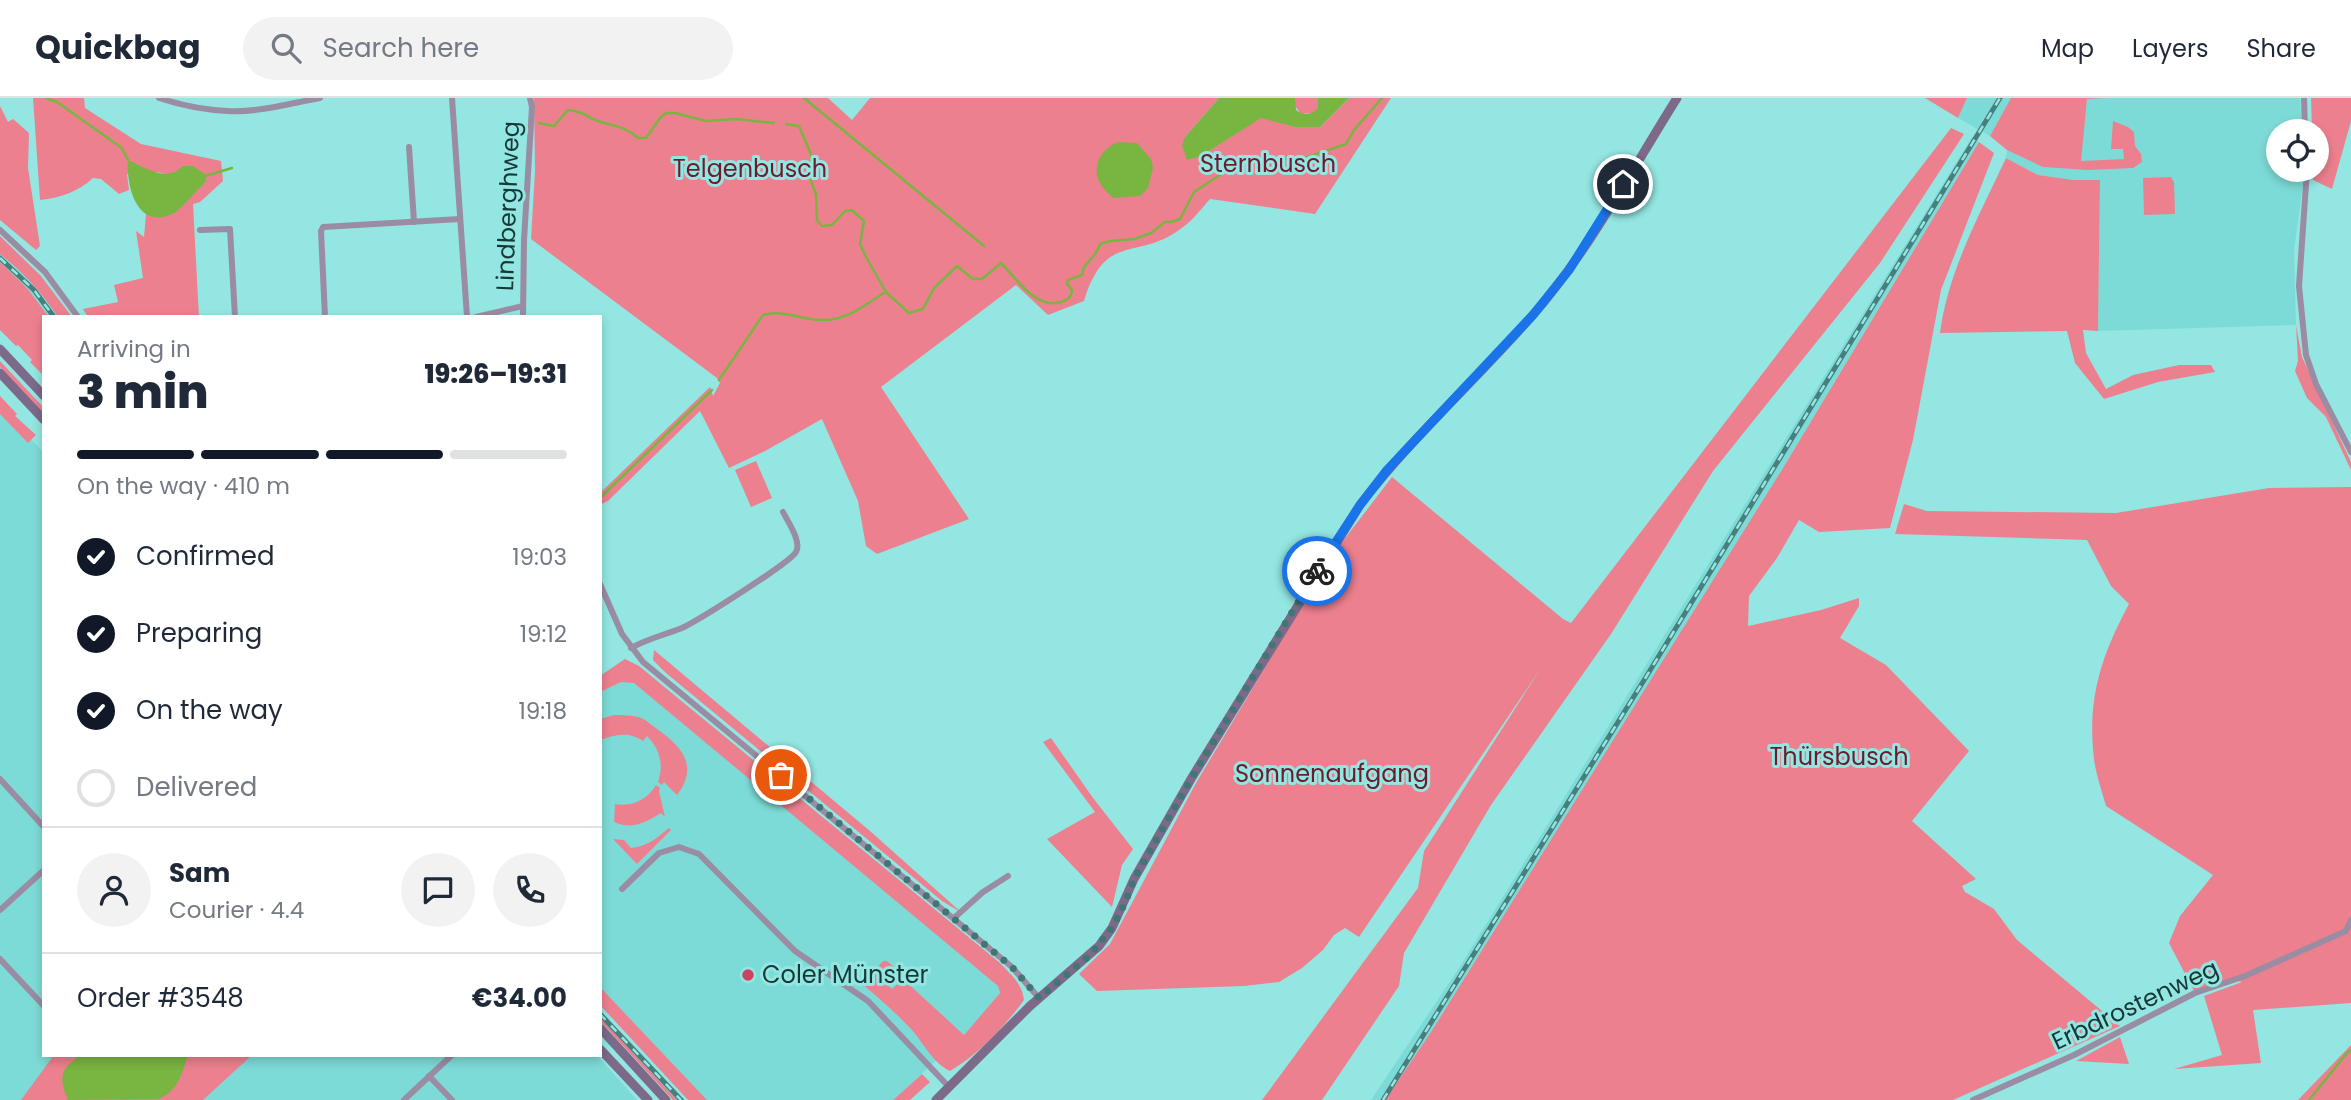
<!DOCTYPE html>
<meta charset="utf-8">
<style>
:root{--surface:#fff;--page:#f2f2f3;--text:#1f2937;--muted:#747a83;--line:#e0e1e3;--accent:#111827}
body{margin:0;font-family:Poppins,sans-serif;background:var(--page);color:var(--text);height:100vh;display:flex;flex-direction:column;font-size:26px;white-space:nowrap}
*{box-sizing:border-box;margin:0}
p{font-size:23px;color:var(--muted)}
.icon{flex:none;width:38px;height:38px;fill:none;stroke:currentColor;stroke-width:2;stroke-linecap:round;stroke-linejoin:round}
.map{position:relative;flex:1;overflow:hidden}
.sheet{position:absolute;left:42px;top:217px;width:560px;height:742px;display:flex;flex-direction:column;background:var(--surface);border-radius:0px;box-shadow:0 4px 10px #0003}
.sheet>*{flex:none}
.controls{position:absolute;left:2266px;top:21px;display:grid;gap:14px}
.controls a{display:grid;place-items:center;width:63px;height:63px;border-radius:50%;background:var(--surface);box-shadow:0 4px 10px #0003;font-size:35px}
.pin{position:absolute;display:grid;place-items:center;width:60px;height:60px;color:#fff;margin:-30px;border:4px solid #fff;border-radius:50%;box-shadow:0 2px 7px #0007}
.courier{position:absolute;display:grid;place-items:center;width:70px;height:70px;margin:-35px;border:5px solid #1a73e8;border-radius:50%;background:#fff;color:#222;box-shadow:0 2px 9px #0007}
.summary em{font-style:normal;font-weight:800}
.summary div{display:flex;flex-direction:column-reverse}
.summary{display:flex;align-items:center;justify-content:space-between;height:119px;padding:0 35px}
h1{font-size:46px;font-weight:800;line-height:52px}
.bar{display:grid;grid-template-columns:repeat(4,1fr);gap:10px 7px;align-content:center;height:84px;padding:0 35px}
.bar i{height:9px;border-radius:5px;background:var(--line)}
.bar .selected{background:var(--accent)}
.bar p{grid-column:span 4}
.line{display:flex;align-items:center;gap:18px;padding:0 35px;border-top:2px solid var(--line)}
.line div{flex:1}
.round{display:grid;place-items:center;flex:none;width:74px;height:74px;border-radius:37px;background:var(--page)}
ol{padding:0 35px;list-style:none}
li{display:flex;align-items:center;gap:21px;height:77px}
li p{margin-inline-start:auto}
li .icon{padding:7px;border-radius:50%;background:var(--accent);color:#fff;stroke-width:4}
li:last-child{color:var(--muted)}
li i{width:38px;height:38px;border:4px solid var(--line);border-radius:50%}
header{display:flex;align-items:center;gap:42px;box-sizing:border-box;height:98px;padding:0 35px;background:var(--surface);border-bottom:2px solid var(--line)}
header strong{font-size:33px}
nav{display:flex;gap:38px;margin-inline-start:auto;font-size:24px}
.search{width:490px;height:63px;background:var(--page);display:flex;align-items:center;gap:18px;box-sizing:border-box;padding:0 24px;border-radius:38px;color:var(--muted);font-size:26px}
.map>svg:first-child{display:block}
</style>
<header>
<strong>Quickbag</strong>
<div class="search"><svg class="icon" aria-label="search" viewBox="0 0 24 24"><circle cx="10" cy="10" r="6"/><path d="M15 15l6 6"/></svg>Search here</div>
<nav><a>Map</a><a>Layers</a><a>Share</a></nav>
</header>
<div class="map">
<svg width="2351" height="1002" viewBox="0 0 2351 1002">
<rect width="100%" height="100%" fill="#93e6e2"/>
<g fill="#7ddbd7">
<polygon points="1967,0 2012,0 1990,38 1958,20"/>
<polygon points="2040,0 2300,0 2302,33 2278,33 2278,72 2293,72 2302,80 2303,86 2294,153 2296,227 2098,233 2100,83 2074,82 2038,77 2006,60 2008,42"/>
<polygon points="1972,39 1979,44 1783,370 1536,767 1431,934 1385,1002 1371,1002 1459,870"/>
<polygon points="0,156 25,178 45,200 58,219 49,219 28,191 0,164"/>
<polygon points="0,308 44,355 44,957 597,957 637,1002 0,1002"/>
<polygon points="625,561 998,888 1000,895 964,937 893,1002 707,1002 600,889 600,578"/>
<polygon points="600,912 685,1002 677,1002 600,919"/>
</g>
<g fill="#ed808f">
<path d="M33 0H84L85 10 141 46 221 63 223 83 200 104 193 106 199 219H88L83 211 118 204 114 187 143 180 136 133 144 139 146 116C180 123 182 103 206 84L176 75 169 77 157 74 127 76 129 92 119 96 101 81 93 80C78 94 60 100 40 102Z"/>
<path d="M534 0H828L852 22 870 0H1219L1185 39 1201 58 1261 19 1295 29H1320L1349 0H1391L1315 116 1210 101C1202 110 1193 122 1183 129 1138 165 1106 131 1084 203L1048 217 1016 187 881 289 969 421 877 456 866 448 858 403 822 321 765 353 729 370 700 313 608 403 600 407V395L710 289 713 298 720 285 717 280 531 141 535 73Z"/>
<polygon points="1295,0 1318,0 1319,10 1313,15 1301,16 1295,8"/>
<polygon points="1925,0 1967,0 1958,20"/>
<polygon points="2011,0 2107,0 2087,1 2081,63 2124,61 2123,51 2111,51 2113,23 2128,29 2134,34 2135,48 2141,56 2142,64 2133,70 2088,72 2043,69 2007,52 1990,38"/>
<polygon points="2311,0 2351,0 2351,23 2332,91 2313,82 2313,72 2317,72 2317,33 2312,33"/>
<polygon points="0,8 8,24 13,21 29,35 28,70 40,148 36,152 0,122"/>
<polygon points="1951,30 1964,36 1880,165 1713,373 1611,536 1491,707 1404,855 1399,888 1322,1002 1262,1002 1418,790 1424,753 1541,570 1359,839 1345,830 1334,837 1323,852 1302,870 1279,884 1244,888 1097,893 1079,876 1110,846 1196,685 1333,456 1392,379 1563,521 1571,525"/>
<polygon points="1979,44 1994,55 1941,192 1913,342 1890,430 1819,434 1799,422 1777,460 1749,498 1748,528 1821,512 1859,500 1859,508 1840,540 1886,567 1969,653 1912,723 1976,781 1962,788 1965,794 1994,811 2017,842 2120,928 1953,1002 1385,1002 1431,934 1783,370"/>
<path d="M2006 60 2038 77 2074 82H2100L2098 233 2083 232 2086 255 2106 291 2133 277 2179 267H2211L2215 274 2158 284 2104 301 2075 265 2067 233 1940 235C1948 173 1980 116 2006 60Z"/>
<polygon points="2171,79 2174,84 2175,116 2144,117 2143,80"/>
<path d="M0 138 41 178 72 219H58C42 195 23 174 0 156Z"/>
<polygon points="0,164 27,190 49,219 44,219 44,278 30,264 32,262 18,247 16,248 0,232"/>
<polygon points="2296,227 2302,259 2351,364 2351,372 2326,319 2307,300 2295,273 2298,263"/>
<polygon points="0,263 44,310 44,316 0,269"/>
<polygon points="0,298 17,316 15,318 36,337 28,345 0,316"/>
<polygon points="756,363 772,400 751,409 735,372"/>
<path d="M2351 389V905L2253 912 2261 965 2174 971 2222 957 2204 898 2242 884 2235 882 2195 895 2169 845 2180 818 2213 777 2106 708C2102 693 2096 677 2094 661 2087 601 2101 558 2129 506L2111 488 2087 442 1895 436 1904 406 1927 413 2116 415 2269 390Z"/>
<polygon points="654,552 870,733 962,815 942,803 666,575 653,562"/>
<path d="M625 561 639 568 1000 865C1011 877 1022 885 1024 902 1005 928 978 957 950 973 933 965 924 946 912 932 896 915 879 900 862 886L883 863H887L896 871 886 885 892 891 903 881 964 937 1000 895 998 888 634 585 621 584 600 594V578Z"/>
<path d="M614 617C623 617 633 617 641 620 648 623 654 629 660 633 684 651 698 669 677 697L664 684 662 687 658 684C664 667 660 651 647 638L643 643C628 633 615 637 600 642V621Z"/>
<polygon points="1051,640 1093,700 1133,751 1122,767 1112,809 1047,741 1095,714 1043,644"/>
<path d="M656 687 660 690 659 693 665 719 661 715C645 725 632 732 614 724L615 706C632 709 647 702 656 687Z"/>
<path d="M669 730 671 732 637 766 613 741 624 742 631 750C651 747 656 740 669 730Z"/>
<polygon points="600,889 707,1002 688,1002 600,907"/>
<polygon points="600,919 677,1002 673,1002 600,923"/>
<polygon points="2120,939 2129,966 2076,963"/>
<polygon points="2351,947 2351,1002 2298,1002"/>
<polygon points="54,957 252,957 203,1002 21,1002"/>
<polygon points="922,976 930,984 910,1002 893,1002"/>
</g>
<g fill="#79b541">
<path d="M1219 0H1295L1296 12C1304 18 1312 17 1318 10V0H1349L1320 29H1295L1261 20 1201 58 1187 62 1182 47 1185 39Z"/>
<path d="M1119 44 1137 45 1151 61 1153 70 1148 90 1140 98 1113 100C1108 95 1101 89 1098 81 1093 65 1103 49 1119 44Z"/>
<path d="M128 62C147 70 166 85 183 68H193L205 76 206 84C196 92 182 111 174 115 137 134 126 88 128 62Z"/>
<path d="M81 957H188C182 975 178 994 158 1001L68 1002C59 980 59 971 81 957Z"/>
</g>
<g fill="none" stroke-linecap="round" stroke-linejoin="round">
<g stroke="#79b541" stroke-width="2.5">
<polyline points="46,0 57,4 122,50 128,62"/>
<polyline points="804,0 984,148"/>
<path d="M539 25 554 28 568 12C580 13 585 17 595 22 612 28 625 28 638 40H646L660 20 666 15H675L706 23 736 21 774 25"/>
<path d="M786 26 799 28 811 56V83L816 96 817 122 822 128 832 127 845 113 852 112 864 123 860 146 866 159 886 194 909 215 923 211 934 190 957 168 973 181H982L1001 165C1016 180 1036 212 1061 204 1069 201 1071 199 1072 192L1067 186 1068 182 1082 177 1084 169 1096 155 1100 146 1110 143 1135 141 1151 135 1165 124H1171L1180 121 1194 94 1235 67 1245 63 1273 64 1290 60 1308 59 1346 46 1354 32 1382 0"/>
<polyline points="205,78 232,70"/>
<path d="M719 282 763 217C784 211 804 223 825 222 851 221 866 205 886 194"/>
<polyline points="600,400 712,292"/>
<polyline points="2309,1002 2347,955 2351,952"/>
</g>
<g stroke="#9a8ca3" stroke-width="6">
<path d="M159 0C180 7 205 12 228 13 256 15 292 5 320 0"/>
<polyline points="452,0 467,219"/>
<polyline points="2304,0 2305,33"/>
<polyline points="409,49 414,124"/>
<polyline points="2307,72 2299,188 2306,257 2316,286 2351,354"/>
<polyline points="0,132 45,174 78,219"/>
<polyline points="200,132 230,131 235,219"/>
<polyline points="325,219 321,133 323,129 460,121"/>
<polyline points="476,219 523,208"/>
<polyline points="523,219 524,142 532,9 530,0"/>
<polyline points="600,486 622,536 643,564 989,850 1012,869 1039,900"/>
<path d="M631 550C647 541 664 537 682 530 697 523 790 465 796 454 802 444 788 424 783 414"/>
<polyline points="0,681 44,729"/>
<polyline points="622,791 659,755 679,749 699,756 795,853 868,903 949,989"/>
<polyline points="0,812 44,772"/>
<polyline points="954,820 983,794 1008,778"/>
<polyline points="0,861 44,908"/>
<polyline points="429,978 452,1002"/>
<polyline points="404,1002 452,957"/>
<polyline points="1973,1002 2074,957 2195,895 2245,878 2346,833 2351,822"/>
</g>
<g stroke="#7d698a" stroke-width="9">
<polyline points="0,251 44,298"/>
<polyline points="0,275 44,322"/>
<polyline points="600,930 666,1002"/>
<polyline points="600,951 648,1002"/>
<path d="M936 1002 1030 908 1099 848 1112 830 1134 781 1191 681 1360 407C1412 339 1476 282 1532 218 1589 153 1631 73 1677 0"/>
</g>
<defs>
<g id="rail">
<polyline points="0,160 34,192 54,219"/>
<polyline points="600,916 681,1002"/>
<polyline points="1383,1002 1646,579 2000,0"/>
</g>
</defs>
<use href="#rail" stroke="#487e7c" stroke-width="5"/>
<use href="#rail" stroke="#93e6e2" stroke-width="2.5" stroke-dasharray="8" stroke-linecap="butt"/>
</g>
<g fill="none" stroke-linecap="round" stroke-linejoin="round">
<polyline stroke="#427674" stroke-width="7" stroke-dasharray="0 12.6" points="781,677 1012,869 1039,900 1090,857 1112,830 1125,805 1134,781 1191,681 1317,473"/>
<polyline stroke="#1a73e8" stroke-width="9" points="1317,473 1360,407 1387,372 1533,217 1569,172 1623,86"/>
</g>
<circle fill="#d0405f" stroke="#93e6e2" stroke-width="2.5" cx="748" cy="877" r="7"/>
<g text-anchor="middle" stroke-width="6" stroke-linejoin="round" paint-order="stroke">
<g font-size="24" fill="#6d1c2d" stroke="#93e6e2">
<text x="1268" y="74">Sternbusch</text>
<text x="750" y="79">Telgenbusch</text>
<text x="1839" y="667">Thürsbusch</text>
<text x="1332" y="684">Sonnenaufgang</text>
</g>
<g font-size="24" fill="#163938" stroke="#93e6e2">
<text transform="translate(508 108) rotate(-88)" y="8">Lindberghweg</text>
<text transform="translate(2135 907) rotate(-25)" y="8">Erbdrostenweg</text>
</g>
<g font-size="24" fill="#163938" stroke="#93e6e2" text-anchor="start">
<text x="762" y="885">Coler Münster</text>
</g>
</g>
</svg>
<div class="controls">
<a><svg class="icon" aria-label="locate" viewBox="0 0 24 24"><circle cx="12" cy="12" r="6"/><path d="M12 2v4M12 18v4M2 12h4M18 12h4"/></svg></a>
</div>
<div class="pin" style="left:781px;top:677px;background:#ea580c"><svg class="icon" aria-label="bag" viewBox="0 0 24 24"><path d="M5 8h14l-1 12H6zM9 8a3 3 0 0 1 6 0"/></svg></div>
<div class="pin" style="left:1623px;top:86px;background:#1f2937"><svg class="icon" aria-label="home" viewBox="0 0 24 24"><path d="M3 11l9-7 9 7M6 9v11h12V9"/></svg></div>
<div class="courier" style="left:1317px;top:473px"><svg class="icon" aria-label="bike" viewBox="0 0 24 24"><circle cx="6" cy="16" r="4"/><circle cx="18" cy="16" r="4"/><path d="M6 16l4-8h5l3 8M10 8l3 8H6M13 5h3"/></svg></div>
<section class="sheet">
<div class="summary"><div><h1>3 min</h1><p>Arriving in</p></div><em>19:26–19:31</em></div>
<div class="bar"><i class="selected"></i><i class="selected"></i><i class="selected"></i><i></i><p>On the way · 410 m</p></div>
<ol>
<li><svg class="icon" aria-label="check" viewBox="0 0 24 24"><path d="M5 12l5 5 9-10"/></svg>Confirmed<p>19:03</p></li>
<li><svg class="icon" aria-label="check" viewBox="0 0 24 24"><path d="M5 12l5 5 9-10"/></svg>Preparing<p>19:12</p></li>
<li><svg class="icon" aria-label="check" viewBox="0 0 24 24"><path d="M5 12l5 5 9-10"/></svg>On the way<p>19:18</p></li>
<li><i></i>Delivered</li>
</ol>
<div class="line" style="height:126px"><a class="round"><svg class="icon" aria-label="person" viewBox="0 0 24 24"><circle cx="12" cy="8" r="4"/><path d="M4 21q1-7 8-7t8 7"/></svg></a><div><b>Sam</b><p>Courier · 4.4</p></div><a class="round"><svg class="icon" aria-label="chat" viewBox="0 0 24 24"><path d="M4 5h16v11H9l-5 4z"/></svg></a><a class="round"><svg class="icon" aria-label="phone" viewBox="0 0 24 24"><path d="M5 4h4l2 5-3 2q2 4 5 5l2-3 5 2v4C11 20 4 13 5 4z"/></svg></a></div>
<div class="line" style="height:91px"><div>Order #3548</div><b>€34.00</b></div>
</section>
</div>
